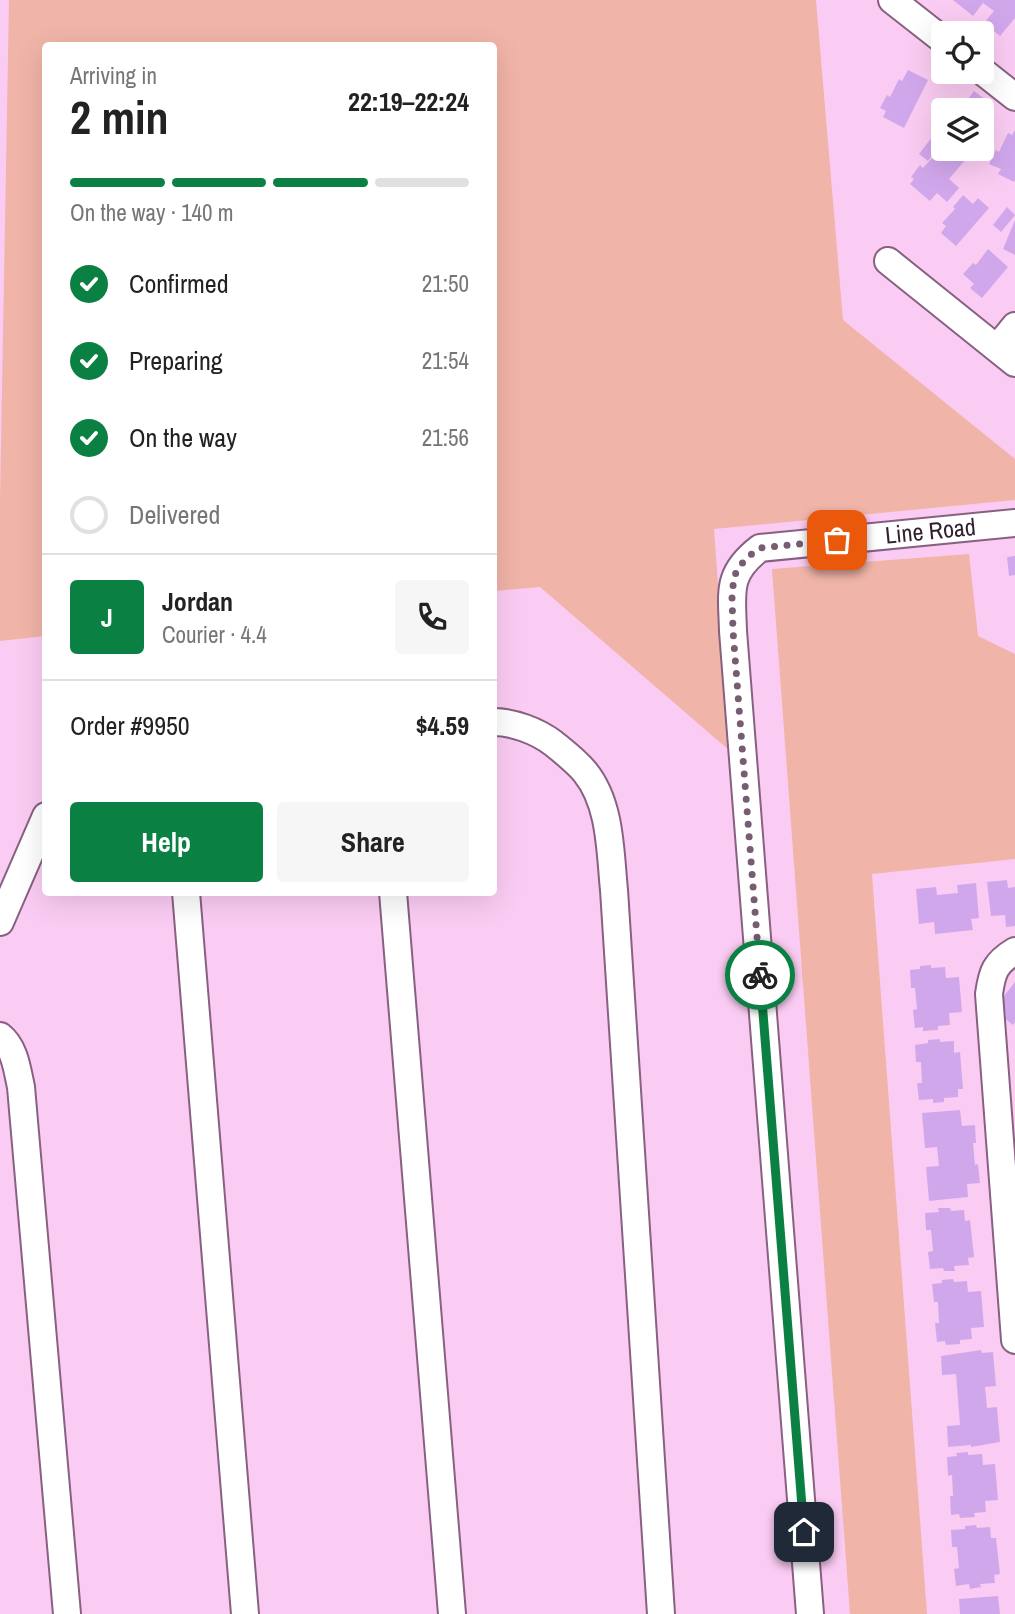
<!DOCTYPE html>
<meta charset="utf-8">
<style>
:root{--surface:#fff;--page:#f6f6f6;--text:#222;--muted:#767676;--line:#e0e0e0;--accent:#0b8043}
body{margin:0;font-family:"Archivo Narrow",sans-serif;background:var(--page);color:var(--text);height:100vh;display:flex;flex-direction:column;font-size:26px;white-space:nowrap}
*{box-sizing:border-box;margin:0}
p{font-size:23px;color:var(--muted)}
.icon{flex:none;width:38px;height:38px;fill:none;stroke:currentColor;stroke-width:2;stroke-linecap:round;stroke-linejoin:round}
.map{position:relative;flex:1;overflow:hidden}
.drawer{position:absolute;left:42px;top:42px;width:455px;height:854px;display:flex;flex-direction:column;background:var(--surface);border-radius:7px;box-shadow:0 7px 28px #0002}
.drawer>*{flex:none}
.fabs{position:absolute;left:931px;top:21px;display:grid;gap:14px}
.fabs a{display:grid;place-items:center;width:63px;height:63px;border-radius:7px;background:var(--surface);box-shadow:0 7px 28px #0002;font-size:35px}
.pin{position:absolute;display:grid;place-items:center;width:60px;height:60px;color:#fff;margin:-30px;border-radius:14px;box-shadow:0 4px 10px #0006}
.courier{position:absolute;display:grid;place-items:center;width:70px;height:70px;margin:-35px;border:5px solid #0b8043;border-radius:50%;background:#fff;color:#222;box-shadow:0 2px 9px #0007}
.head em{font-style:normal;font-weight:700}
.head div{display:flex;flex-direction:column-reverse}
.head{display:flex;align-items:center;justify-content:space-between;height:119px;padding:0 28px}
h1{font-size:46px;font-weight:700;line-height:52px}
.bar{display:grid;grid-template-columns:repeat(4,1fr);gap:10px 7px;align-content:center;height:84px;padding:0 28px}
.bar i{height:9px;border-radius:5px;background:var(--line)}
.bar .current{background:var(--accent)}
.bar p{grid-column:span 4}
.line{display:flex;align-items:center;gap:18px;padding:0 28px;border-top:2px solid var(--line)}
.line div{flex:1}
.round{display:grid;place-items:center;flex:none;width:74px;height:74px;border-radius:7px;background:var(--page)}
ol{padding:0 28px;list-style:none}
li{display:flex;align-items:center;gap:21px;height:77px}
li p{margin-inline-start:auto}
li .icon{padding:7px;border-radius:50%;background:var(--accent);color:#fff;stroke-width:4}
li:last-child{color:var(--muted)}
li i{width:38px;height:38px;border:4px solid var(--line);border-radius:50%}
.primary-button{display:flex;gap:14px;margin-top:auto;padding:14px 28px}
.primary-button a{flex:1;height:80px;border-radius:7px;background:var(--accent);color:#fff;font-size:28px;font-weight:700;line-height:80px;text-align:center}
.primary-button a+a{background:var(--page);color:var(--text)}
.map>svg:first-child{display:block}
</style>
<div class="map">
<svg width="1015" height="1614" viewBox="0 0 1015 1614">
<rect width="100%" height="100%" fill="#fbccf3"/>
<g fill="#f1b4a8">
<polygon points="9,0 816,0 843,320 1015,459 1015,500 714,529 730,751 540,587 494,591 494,46 46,46 45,636 0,641 0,501"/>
<polygon points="969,554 978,636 1015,654 1015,859 872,874 927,1614 850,1614 772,569"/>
</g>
<g fill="#d1a7ec">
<polygon points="953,0 1015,0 1015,18 1000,36 984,23 994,11 983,3 973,16"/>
<polygon points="908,70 928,80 904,128 883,117 886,111 880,108 887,95 890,97 899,79 902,81"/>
<polygon points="974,91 994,106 988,114 968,99"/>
<polygon points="963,98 980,110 954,110"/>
<polygon points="1015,130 1015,180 1014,182 998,174 1001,169 989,164 996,150 999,152 1008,133 1012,135"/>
<polygon points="933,136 942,143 928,161 919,154"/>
<polygon points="946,149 951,149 965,160 949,179 959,188 947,202 937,193 930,201 910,184 914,179 911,177 920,165 923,168 937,153 940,155"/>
<polygon points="963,195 973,204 978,198 989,208 956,246 941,233 946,226 942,223 955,209 953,207"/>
<polygon points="1007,207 1015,215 1001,232 993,225"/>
<polygon points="1015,220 1015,255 1003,249"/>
<polygon points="988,249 1008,267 982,298 970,288 974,284 963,274 973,263 976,265"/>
<polygon points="1015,556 1015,575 1009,576 1007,557"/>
<polygon points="1007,880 1008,888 1015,887 1015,926 1006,927 1005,915 991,916 987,882"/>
<polygon points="976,883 979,918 971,919 973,930 935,934 934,922 919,924 916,889 936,887 937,895 958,893 957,885"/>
<polygon points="931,965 931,968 945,967 946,978 959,977 962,1012 949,1013 950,1025 938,1026 938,1030 923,1031 923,1027 915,1028 913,1010 917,1009 915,988 911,988 910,970 920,969 920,966"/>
<polygon points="1015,982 1015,1022 1013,1025 1003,1017 1006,1013 996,1006"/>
<polygon points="940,1039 940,1042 954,1041 954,1053 960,1052 963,1089 958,1089 958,1097 944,1098 944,1102 933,1103 933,1099 919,1100 917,1083 922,1083 921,1062 916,1062 915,1045 928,1043 928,1040"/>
<polygon points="960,1110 962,1126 975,1125 976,1143 973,1143 975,1165 978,1164 980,1183 967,1184 968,1197 929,1201 926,1167 939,1166 937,1147 925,1148 922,1113"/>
<polygon points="938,1208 950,1208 951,1211 964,1210 965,1221 970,1220 974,1257 968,1258 969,1265 954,1266 955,1271 944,1271 943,1268 930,1269 928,1252 933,1251 931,1230 926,1230 925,1213 939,1212"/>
<polygon points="953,1279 954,1282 967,1281 968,1292 981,1291 984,1327 971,1328 972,1339 960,1340 960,1344 946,1345 945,1341 937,1342 935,1323 939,1323 938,1302 934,1302 932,1284 942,1283 942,1280"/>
<polygon points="981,1350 982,1353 993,1352 996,1386 985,1387 987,1408 997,1407 1000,1442 971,1447 971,1445 948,1447 947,1426 960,1425 956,1374 942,1375 941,1356"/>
<polygon points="968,1452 968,1455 982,1454 983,1465 995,1464 998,1500 985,1501 986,1512 974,1513 975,1517 960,1518 959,1514 951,1515 950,1496 953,1496 952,1475 948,1476 947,1457 957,1456 956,1453"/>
<polygon points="976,1525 977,1528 990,1527 991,1538 996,1538 1000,1574 994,1575 995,1583 980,1584 981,1587 970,1589 969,1584 956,1586 954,1569 959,1568 957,1547 952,1547 951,1530 965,1529 965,1526"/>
<polygon points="998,1596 1000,1614 960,1614 959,1599"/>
</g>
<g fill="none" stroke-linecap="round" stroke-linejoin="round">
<defs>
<g id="street">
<polyline points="892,0 943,40"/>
<polyline points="982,71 1015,97"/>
<polyline points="888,261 1015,363"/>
<polyline points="997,348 1015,326"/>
<path d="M494 722C513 722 537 731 553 743 564 752 576 761 585 772 611 804 610 851 614 890L661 1614"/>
<polyline points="186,892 245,1614"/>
<polyline points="393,892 452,1614"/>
<polyline points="0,922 46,816"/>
<path d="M1015 951C995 963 992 972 989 994L1015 1340"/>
<path d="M0 1036C15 1048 17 1069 21 1087L67 1614"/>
<path id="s1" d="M810 1614 733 631C732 592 726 574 760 548L1015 523"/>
</g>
</defs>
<use href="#street" stroke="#886082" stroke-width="30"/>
<use href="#street" stroke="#fff" stroke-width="26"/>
</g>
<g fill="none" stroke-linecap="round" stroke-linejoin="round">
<polyline stroke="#775c72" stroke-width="7" stroke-dasharray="0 12.6" points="760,975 733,631 732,597 734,576 745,559 760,548 837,540"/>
<polyline stroke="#0b8043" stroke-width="9" points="760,975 804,1532"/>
</g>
<g text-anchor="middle" stroke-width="5" stroke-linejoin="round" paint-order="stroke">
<g font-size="24" fill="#301f2d" stroke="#fefefe">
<text dy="8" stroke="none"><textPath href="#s1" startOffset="1250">Line Road</textPath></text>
</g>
</g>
</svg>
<div class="fabs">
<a><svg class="icon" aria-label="locate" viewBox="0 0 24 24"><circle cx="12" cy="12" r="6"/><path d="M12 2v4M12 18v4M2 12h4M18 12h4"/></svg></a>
<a><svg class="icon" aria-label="layers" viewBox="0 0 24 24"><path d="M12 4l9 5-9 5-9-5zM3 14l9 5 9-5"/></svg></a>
</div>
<div class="pin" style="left:837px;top:540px;background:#ea580c"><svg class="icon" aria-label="bag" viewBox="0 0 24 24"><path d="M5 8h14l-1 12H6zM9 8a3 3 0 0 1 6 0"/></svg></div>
<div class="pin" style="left:804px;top:1532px;background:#1f2937"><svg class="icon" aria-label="home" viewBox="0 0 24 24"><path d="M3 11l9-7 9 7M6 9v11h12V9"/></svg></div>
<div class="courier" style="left:760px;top:975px"><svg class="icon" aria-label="bike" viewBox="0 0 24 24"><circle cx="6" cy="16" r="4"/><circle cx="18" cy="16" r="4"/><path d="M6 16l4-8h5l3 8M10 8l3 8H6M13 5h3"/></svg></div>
<section class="drawer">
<div class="head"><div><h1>2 min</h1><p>Arriving in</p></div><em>22:19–22:24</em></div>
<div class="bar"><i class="current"></i><i class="current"></i><i class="current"></i><i></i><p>On the way · 140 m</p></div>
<ol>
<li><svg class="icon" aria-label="check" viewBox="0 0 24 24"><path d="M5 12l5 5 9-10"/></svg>Confirmed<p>21:50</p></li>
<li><svg class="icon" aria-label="check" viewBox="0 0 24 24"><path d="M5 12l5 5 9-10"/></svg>Preparing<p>21:54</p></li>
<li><svg class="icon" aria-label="check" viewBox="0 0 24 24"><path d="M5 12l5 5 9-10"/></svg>On the way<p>21:56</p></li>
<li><i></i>Delivered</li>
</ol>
<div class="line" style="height:126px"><b class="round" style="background:var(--accent);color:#fff">J</b><div><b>Jordan</b><p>Courier · 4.4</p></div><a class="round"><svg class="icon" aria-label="phone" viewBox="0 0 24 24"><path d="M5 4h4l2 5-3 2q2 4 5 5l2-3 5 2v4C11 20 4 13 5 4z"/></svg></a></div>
<div class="line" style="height:91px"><div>Order #9950</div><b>$4.59</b></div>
<div class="primary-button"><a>Help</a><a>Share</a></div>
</section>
</div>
